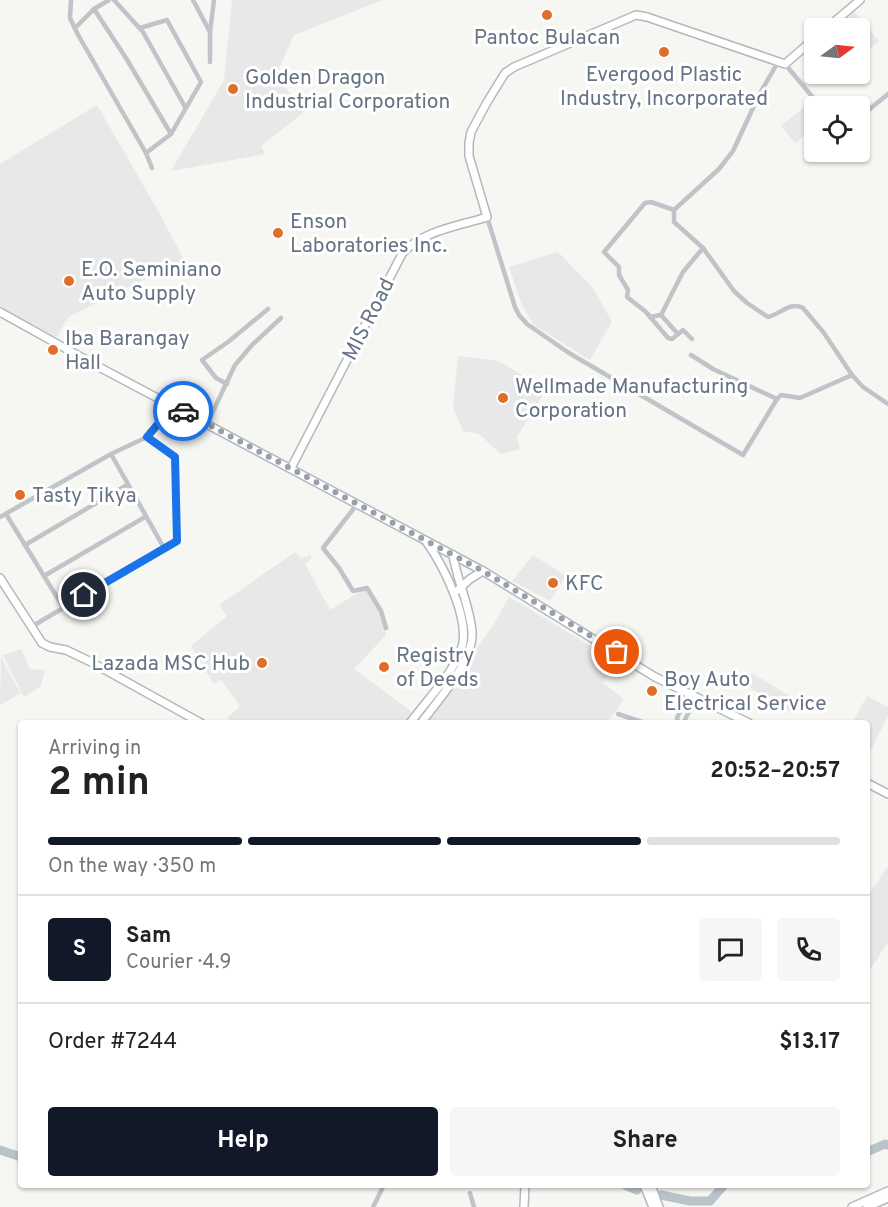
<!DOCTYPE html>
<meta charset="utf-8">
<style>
:root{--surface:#fff;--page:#f6f6f6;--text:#222;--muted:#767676;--line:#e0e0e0;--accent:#111827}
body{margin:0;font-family:Overpass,sans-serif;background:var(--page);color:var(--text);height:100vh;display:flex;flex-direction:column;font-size:22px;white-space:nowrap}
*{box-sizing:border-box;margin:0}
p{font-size:20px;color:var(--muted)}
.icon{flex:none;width:33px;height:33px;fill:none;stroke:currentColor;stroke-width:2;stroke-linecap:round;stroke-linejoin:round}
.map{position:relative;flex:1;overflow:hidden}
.drawer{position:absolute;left:18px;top:720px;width:852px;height:468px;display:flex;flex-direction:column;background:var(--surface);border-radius:6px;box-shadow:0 2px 4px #0004}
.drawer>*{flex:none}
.needle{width:39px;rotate:75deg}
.controls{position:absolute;left:804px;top:18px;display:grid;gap:12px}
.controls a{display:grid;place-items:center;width:66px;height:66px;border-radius:6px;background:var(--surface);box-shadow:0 2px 4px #0004;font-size:30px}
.pin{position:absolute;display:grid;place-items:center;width:51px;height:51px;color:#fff;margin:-26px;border:3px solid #fff;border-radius:50%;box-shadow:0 2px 6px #0007}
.courier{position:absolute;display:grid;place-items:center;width:60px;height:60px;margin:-30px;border:4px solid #1a73e8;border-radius:50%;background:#fff;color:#222;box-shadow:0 2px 8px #0007}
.summary em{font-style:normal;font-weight:700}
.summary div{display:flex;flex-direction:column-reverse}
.summary{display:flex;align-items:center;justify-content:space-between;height:102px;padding:0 30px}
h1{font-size:39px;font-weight:700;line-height:45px}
.bar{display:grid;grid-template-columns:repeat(4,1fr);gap:9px 6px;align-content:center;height:72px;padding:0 30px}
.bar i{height:8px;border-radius:4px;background:var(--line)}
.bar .selected{background:var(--accent)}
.bar p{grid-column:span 4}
.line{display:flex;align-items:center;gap:15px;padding:0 30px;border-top:2px solid var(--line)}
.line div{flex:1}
.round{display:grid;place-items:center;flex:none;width:63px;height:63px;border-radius:6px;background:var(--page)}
.primary-button{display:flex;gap:12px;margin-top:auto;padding:12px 30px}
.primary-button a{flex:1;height:69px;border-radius:6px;background:var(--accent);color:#fff;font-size:24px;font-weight:700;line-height:69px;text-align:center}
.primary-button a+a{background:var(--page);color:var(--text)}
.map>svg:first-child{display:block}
</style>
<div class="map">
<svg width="888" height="1207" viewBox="0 0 888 1207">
<rect width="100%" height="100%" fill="#f6f7f3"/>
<g fill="#e7e8e7">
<polygon points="232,0 383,0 294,35 276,75 304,112 261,146 265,154 171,171 224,80"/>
<polygon points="854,11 879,41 860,58 860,28 833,28"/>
<polygon points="808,104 814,112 814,127 795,143 781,126"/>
<polygon points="97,105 162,218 184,260 68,317 57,337 0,308 0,164"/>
<polygon points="558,252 593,288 612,322 590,360 534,325 522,305 509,267"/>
<polygon points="458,356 499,361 546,390 517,437 520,449 501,454 479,434 463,431 453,408"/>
<polygon points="295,552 302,559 310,554 312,558 305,564 330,610 364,589 381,612 386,635 354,669 412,712 404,723 232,723 227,718 240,706 221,680 214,684 191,646 227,616 219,605"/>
<polygon points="533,555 566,576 550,601 512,581"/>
<polygon points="509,597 616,661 603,683 624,699 607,723 424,723 494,624"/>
<polygon points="21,649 30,669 45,670 41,686 24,697 3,655"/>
<polygon points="1,655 6,668 21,693 0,705"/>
<polygon points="752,673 798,701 792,713 745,685"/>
<polygon points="867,696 888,707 888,716 867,757 867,723 852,723"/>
<polygon points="888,866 888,942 867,974 867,897"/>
</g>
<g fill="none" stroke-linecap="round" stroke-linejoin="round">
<g stroke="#bac3c9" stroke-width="9">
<polyline points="0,1150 21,1157"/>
<polyline points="867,1152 885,1144 888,1145"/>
<polyline points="625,1185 637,1190"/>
<polyline points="661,1195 690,1201 710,1201 724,1185"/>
</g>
<defs>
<g id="secondary">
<polyline points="827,28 860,0"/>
<polyline points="0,312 99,367 483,571 655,677 749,723"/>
<path d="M291 468 402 254C421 231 459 226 487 217L469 156V143L471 132 486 104 505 73 514 67 636 15 647 17 785 64 814 39"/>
<polyline points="0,578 42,643 50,647 66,650 89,661 201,723"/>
<polyline points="458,590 470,579 483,571"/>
<path d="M410 723C426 701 452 675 461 650 472 621 443 565 426 541"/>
<path d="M421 723C438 700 474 661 472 632 470 606 457 581 453 555"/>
<polyline points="867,783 888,794"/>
<polyline points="644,1185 653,1207"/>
<polyline points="651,1185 659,1207"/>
<polyline points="524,1207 525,1185"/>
<polyline points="852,1207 888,1191"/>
<polyline points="867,1207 888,1198"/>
</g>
</defs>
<use href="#secondary" stroke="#b4b8be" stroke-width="10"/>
<g stroke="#c0c3c7" stroke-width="4.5">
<polyline points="71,0 70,18 77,33 146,153 152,168"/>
<polyline points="114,0 143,32 185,107"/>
<polyline points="193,0 210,32"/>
<polyline points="94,9 126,58 171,134"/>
<polyline points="75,28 94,9 109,0"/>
<polyline points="140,28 167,20 201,82 171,134 146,153"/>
<polyline points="210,62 210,32 214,0"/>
<path d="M778 62 759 95 733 151 719 169 674 210V222L703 248 734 291 747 303 768 317C781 314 790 301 803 308L824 333 852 375"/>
<polyline points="785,64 820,106"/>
<polyline points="860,117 888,94"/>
<polyline points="674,210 651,202 645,203 604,252 619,267 619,275 628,290 627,297 646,312 668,338 672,339 683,330 692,339"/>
<polyline points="487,217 515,307 519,315 527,324 569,353 743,455 777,399 781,395 800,398 852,375 863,387 888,404"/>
<polyline points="661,315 683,272 703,248"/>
<polyline points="650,317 661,315 678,334"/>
<polyline points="691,355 713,369 777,399"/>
<polyline points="227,384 216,378 202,360 228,342 268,309"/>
<polyline points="207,424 235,365 252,345 281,318"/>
<polyline points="111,454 164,548"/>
<polyline points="358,503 323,548 339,568 353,591 367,588 381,611 386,628"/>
<polyline points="6,514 63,607"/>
<polyline points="0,517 111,454 147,437 173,406"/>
<polyline points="25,545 127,485"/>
<polyline points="44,576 145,517"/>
<polyline points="31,627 177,541 175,457 147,437"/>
<polyline points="618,714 645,723"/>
<polyline points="678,723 677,718 689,693"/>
<polyline points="680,723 684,722 696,696"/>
<polyline points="470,1193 474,1207"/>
<polyline points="373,1207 384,1185"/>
</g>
<use href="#secondary" stroke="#fff" stroke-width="7"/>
</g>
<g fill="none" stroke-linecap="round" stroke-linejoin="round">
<polyline stroke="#98a1ab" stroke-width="6" stroke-dasharray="0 10.8" points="183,411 483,571 617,652"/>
<polyline stroke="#1a73e8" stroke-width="8" points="84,595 177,541 175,457 147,437 173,406 183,411"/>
</g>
<g fill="#df6e2b" stroke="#fff" stroke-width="2">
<circle cx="547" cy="15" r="6"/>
<circle cx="664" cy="52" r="6"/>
<circle cx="233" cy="89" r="6"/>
<circle cx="278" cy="233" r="6"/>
<circle cx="69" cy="281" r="6"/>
<circle cx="53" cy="350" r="6"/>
<circle cx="503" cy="398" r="6"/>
<circle cx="20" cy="495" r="6"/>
<circle cx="553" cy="583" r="6"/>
<circle cx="262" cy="663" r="6"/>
<circle cx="384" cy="667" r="6"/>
<circle cx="652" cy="691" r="6"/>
</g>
<g text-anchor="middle" stroke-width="6" stroke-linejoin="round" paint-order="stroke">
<g font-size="21" fill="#667384" stroke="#fff" text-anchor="start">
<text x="547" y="44" text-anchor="middle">Pantoc Bulacan</text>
<text x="664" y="81" text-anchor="middle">Evergood Plastic<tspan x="664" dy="24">Industry, Incorporated</tspan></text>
<text x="245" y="84">Golden Dragon<tspan x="245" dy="24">Industrial Corporation</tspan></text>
<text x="290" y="228">Enson<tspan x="290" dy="24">Laboratories Inc.</tspan></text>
<text x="81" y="276">E.O. Seminiano<tspan x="81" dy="24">Auto Supply</tspan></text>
<text x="65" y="345">Iba Barangay<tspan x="65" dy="24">Hall</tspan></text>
<text x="515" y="393">Wellmade Manufacturing<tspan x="515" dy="24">Corporation</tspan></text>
<text x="32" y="502">Tasty Tikya</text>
<text x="565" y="590">KFC</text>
<text x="396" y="662">Registry<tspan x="396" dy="24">of Deeds</tspan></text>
<text x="250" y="670" text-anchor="end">Lazada MSC Hub</text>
<text x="664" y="686">Boy Auto<tspan x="664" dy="24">Electrical Service</tspan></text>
</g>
<g font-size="21" fill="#667384" stroke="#fff">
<text transform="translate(368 319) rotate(-63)" y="7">MIS Road</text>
</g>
</g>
</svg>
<div class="controls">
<a><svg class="needle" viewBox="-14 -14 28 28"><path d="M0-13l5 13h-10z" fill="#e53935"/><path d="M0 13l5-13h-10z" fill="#767676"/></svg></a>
<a><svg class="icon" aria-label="locate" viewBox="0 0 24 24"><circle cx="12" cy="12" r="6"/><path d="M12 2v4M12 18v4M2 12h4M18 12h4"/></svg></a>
</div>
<div class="pin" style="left:617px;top:652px;background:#ea580c"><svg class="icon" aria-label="bag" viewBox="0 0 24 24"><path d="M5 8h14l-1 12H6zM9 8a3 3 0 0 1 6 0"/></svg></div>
<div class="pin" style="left:84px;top:595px;background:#1f2937"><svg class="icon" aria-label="home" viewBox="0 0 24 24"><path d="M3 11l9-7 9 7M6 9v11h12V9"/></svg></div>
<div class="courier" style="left:183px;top:411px"><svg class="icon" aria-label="car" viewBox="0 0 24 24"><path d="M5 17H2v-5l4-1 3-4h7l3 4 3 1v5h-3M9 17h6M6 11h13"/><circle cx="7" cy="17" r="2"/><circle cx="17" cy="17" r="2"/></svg></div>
<section class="drawer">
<div class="summary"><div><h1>2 min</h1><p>Arriving in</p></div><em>20:52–20:57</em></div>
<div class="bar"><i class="selected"></i><i class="selected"></i><i class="selected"></i><i></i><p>On the way · 350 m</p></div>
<div class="line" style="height:108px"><b class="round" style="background:var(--accent);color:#fff">S</b><div><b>Sam</b><p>Courier · 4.9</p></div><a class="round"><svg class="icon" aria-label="chat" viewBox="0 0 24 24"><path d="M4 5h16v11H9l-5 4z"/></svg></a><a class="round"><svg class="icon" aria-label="phone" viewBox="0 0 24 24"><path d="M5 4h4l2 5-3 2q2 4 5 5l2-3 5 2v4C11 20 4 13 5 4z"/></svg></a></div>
<div class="line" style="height:78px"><div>Order #7244</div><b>$13.17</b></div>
<div class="primary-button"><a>Help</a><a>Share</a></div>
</section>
</div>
